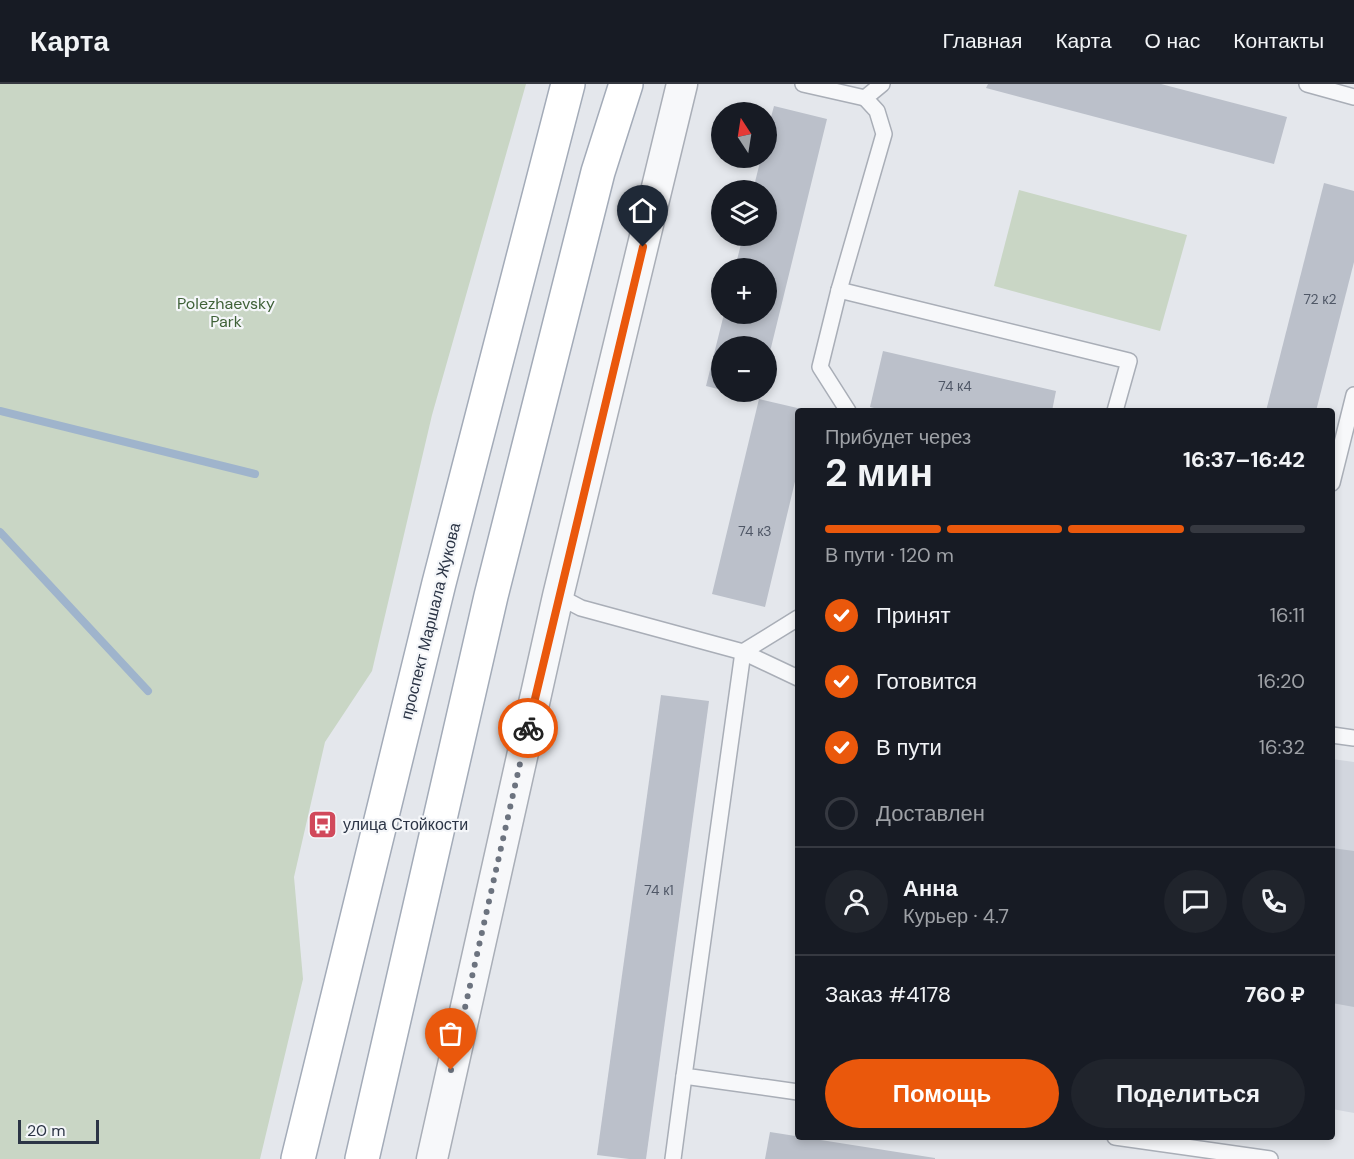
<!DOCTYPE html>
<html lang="ru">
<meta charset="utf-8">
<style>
:root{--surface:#171b24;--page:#20242c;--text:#f1f3f6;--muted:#9ea1a6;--line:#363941;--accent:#ea580c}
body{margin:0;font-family:"DM Sans",sans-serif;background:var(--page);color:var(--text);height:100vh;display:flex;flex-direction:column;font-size:22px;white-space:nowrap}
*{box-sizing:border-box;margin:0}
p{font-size:20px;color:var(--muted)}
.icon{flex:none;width:33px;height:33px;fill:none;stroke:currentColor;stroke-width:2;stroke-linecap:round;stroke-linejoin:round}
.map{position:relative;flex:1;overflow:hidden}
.side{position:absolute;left:795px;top:324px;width:540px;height:732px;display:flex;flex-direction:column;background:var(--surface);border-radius:6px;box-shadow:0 3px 9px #0003}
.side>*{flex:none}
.needle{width:39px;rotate:348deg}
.buttons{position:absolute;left:711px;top:18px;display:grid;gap:12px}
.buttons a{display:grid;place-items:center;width:66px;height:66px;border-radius:50%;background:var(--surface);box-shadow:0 3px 9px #0003;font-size:30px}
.scale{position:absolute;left:18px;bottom:15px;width:81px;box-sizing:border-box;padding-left:6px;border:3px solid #2b3445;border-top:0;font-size:16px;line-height:21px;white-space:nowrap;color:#2b3445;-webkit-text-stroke:4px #f4f6f9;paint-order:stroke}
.pin{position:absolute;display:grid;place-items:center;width:51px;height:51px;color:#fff;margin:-62px -26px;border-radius:50% 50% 50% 0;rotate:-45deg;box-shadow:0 0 6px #0007}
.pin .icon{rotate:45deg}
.courier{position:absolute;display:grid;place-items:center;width:60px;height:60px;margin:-30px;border:4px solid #ea580c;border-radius:50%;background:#fff;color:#222;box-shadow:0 2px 8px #0007}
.headline em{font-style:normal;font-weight:700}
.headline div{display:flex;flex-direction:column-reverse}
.headline{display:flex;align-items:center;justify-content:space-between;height:102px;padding:0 30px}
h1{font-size:39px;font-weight:700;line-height:45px}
.bar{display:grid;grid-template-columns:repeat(4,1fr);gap:9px 6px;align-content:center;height:72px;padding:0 30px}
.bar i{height:8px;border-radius:4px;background:var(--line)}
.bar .current{background:var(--accent)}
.bar p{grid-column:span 4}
.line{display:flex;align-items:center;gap:15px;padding:0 30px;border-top:2px solid var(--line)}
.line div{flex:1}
.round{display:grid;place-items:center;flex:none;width:63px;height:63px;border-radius:32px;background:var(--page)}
ol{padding:0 30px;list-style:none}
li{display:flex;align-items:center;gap:18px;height:66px}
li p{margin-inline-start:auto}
li .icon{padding:6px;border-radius:50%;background:var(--accent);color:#fff;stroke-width:4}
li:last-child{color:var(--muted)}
li i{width:33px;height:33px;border:3px solid var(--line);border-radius:50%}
.cta{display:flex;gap:12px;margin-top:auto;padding:12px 30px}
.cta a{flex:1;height:69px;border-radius:36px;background:var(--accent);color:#fff;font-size:24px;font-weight:700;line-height:69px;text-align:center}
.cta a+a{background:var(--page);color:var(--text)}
header{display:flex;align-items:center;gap:36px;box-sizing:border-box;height:84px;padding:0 30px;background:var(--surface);border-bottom:2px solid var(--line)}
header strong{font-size:28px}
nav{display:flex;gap:33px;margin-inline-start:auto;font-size:21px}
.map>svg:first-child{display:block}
</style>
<header>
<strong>Карта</strong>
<nav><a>Главная</a><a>Карта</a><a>О нас</a><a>Контакты</a></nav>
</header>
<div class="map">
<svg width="1354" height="1075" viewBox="0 0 1354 1075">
<rect width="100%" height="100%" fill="#e4e7ec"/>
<polygon fill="#d2d6de" points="1332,675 1354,678 1354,1029 1332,1025"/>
<g fill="#c9d6c5">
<polygon points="0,0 526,0 432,331 372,587 325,658 294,793 303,895 260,1075 0,1075"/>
<polygon points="1019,106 1187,151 1160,247 994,202"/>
</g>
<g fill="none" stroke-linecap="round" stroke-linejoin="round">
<g stroke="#9fb4cc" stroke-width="8">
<polyline points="0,327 255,390"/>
<polyline points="0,448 148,607"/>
</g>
</g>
<g fill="#bbc0ca">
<polygon points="988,0 1161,0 1287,33 1274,80 986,4"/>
<polygon points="774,22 827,35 767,280 766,262 722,262 722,306 706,302 724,230 766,230 766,184 735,184 743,152 766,152 766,106 753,106 761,74 766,74 766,52"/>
<polygon points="1324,99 1354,107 1354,178 1316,327 1266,327"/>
<polygon points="883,267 1056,307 1052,327 886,327 870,323"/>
<polygon points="731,308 761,308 759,315"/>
<polygon points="759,315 806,326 798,327 798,385 765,523 712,510"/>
<polygon points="661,611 709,617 646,1075 629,1075 597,1071"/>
<polygon points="1332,764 1354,767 1354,923 1332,919"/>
<polygon points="770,1048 935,1074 935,1075 765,1075"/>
</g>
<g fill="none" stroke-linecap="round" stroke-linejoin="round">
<defs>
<g id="service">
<polyline points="803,0 865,14"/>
<polyline points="1307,0 1354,13"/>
<polyline points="839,206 1129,277 1115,327"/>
<polyline points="848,327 820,283 839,206 884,50 877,27 865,14 882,0"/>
<polyline points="1332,399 1354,311"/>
<polyline points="558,512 581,524 743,568 798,534"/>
<polyline points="798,594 743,568 684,992 798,1008"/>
<polyline points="1332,651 1354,654"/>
<polyline points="1115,1053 1270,1075"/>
<polyline points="673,1075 684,992"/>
</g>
<polyline id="minor" points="432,1075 558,512 682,0"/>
<g id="primary">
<polyline points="298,1075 439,499 568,0"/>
<polyline points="362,1075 491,512 598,88 626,0"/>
</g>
</defs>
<use href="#service" stroke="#a9aeb7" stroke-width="18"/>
<use href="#minor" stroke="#a9aeb7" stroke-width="33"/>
<use href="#primary" stroke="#a3abb8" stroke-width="36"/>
<use href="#service" stroke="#f7f8fa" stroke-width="15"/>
<use href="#minor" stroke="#f7f8fa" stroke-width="30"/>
<use href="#primary" stroke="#fff" stroke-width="33"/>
</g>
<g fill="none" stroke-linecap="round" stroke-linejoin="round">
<polyline stroke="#6c737f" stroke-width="6" stroke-dasharray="0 10.8" points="451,986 528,644"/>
<polyline stroke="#ea580c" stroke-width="8" points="528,644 643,163"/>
</g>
<defs>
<symbol id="bus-square" viewBox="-11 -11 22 22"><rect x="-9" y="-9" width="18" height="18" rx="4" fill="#d1495b" stroke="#f4f6f9"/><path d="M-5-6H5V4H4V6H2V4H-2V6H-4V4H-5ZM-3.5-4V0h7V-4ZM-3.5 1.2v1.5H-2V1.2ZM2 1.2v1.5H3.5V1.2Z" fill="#fff"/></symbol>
</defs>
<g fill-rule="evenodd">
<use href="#bus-square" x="306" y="724" width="33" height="33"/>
</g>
<g text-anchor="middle" stroke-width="4.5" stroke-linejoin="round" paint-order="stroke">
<g font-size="14" fill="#4f5766">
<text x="1320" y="220">72 к2</text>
<text x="955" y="307">74 к4</text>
<text x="755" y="452">74 к3</text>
<text x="659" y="811">74 к1</text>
</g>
<g font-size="16" fill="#3f6138" stroke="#f4f6f9">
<text x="226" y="225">Polezhaevsky<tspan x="226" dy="18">Park</tspan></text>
</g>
<g font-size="16" fill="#2b3445" stroke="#f4f6f9">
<text transform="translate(430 537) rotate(-76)" y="6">проспект Маршала Жукова</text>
</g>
<g font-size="16" fill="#2b3445" stroke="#f4f6f9" text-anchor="start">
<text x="343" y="746">улица Стойкости</text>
</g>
</g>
</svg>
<div class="buttons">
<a><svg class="needle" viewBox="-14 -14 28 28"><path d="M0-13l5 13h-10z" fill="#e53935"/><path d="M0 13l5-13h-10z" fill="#9ea1a6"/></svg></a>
<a><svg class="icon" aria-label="layers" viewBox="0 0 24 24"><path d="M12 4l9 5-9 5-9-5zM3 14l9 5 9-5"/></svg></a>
<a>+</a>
<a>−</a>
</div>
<div class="scale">20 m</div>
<div class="pin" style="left:451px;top:986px;background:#ea580c"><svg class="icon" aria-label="bag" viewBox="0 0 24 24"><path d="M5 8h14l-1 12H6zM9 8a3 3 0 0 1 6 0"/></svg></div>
<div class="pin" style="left:643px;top:163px;background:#1f2937"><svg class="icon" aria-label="home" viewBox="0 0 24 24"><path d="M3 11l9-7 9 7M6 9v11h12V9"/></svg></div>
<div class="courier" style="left:528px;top:644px"><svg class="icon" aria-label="bike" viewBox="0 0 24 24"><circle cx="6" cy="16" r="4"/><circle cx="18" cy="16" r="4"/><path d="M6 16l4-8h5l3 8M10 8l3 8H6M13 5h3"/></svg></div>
<section class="side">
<div class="headline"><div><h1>2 мин</h1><p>Прибудет через</p></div><em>16:37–16:42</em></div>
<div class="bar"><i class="current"></i><i class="current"></i><i class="current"></i><i></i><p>В пути · 120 m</p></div>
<ol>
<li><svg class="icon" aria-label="check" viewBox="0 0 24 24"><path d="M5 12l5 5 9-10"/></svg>Принят<p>16:11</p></li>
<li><svg class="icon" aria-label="check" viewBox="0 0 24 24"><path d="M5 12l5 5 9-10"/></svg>Готовится<p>16:20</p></li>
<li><svg class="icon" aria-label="check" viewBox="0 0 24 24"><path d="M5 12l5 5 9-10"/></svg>В пути<p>16:32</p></li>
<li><i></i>Доставлен</li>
</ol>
<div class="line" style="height:108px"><a class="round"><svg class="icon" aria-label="person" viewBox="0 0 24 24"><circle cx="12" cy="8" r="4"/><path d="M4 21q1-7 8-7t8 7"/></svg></a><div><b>Анна</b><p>Курьер · 4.7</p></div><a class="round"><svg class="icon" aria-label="chat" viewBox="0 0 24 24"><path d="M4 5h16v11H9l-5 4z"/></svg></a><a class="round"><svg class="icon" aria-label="phone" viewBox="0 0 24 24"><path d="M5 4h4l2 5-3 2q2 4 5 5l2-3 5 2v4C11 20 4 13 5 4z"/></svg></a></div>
<div class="line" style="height:78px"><div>Заказ #4178</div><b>760 ₽</b></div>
<div class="cta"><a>Помощь</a><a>Поделиться</a></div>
</section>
</div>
